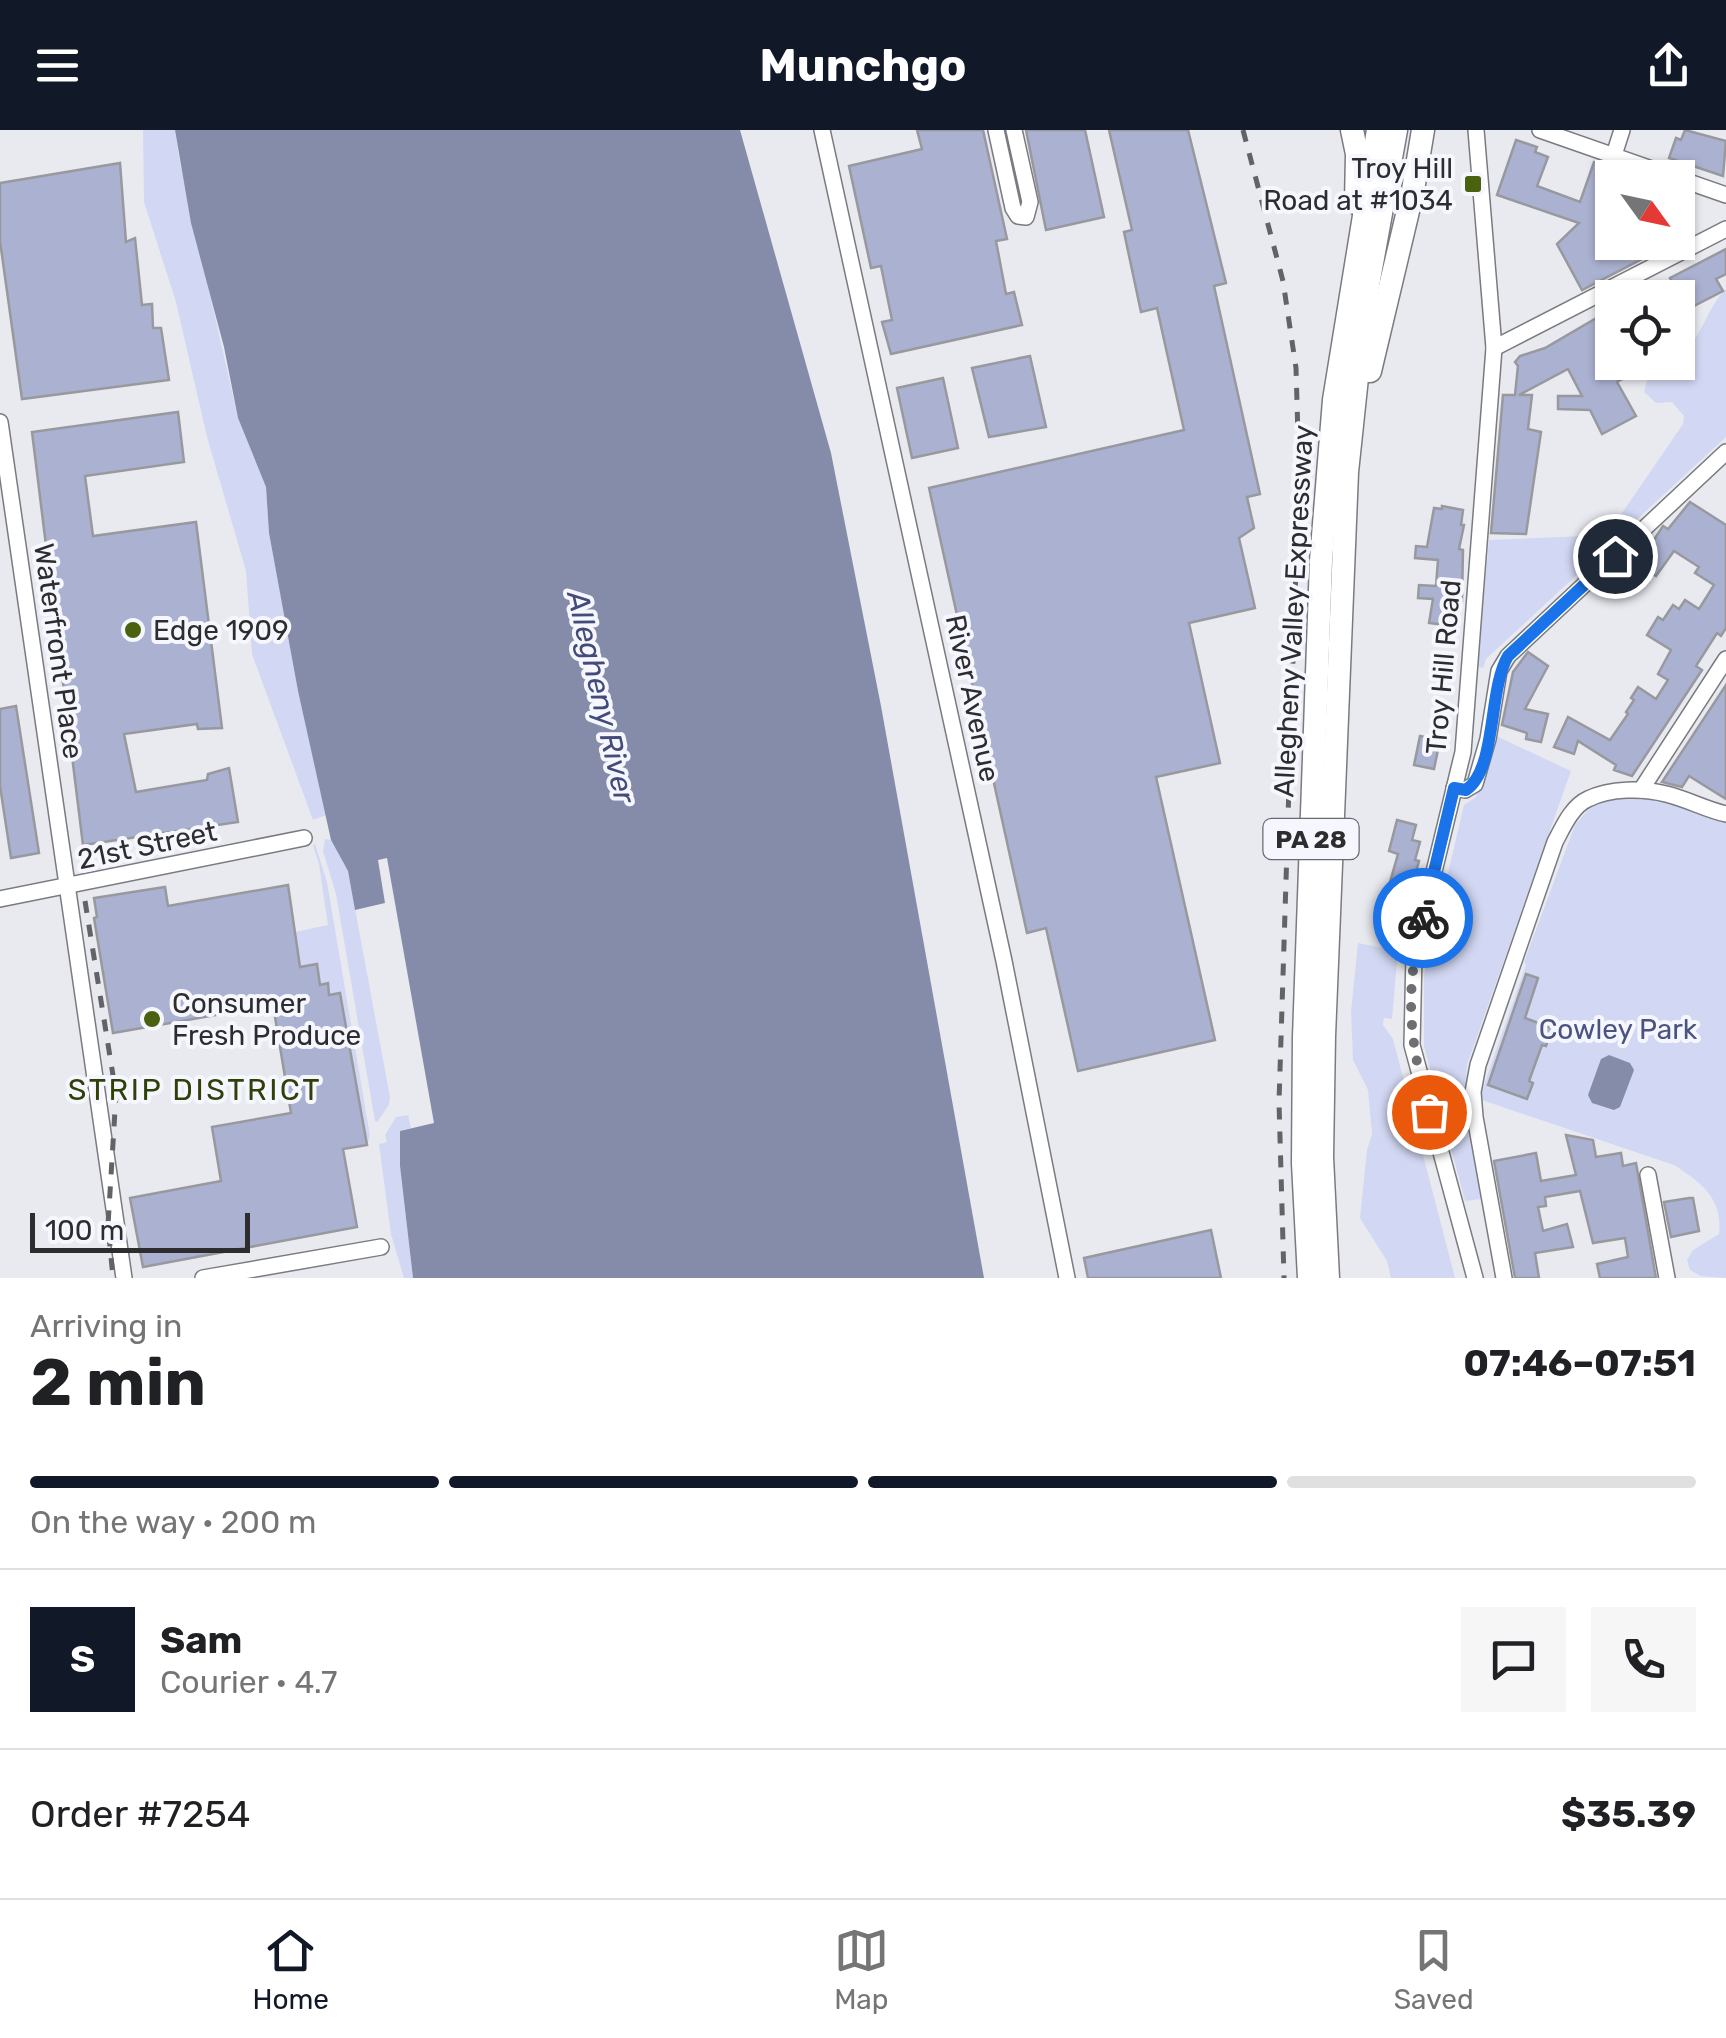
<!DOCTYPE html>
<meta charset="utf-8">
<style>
:root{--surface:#fff;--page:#f6f6f6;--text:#202124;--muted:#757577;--line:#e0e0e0;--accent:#111827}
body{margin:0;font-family:Rubik,sans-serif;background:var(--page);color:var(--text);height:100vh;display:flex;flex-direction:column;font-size:38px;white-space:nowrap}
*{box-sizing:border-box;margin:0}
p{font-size:32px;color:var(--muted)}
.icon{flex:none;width:55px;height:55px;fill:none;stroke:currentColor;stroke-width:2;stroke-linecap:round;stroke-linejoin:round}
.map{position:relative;height:1148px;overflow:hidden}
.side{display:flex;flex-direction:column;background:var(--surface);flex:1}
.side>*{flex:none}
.needle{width:65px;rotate:123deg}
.tools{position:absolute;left:1595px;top:30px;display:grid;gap:20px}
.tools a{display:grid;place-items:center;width:100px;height:100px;border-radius:0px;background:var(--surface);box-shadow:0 2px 8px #0004;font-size:50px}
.scale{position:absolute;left:30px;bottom:25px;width:220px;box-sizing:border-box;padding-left:10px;border:5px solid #2d2d2f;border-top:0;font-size:28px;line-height:35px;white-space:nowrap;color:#2d2d2f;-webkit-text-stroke:8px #f6f7fe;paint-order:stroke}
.pin{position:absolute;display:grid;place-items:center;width:85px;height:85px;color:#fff;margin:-42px;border:5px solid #fff;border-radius:50%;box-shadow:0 2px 10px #0007}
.courier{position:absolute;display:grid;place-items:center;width:100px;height:100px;margin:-50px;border:8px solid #1a73e8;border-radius:50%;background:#fff;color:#222;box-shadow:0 2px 12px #0007}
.overview em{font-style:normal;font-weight:700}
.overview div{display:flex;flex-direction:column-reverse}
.overview{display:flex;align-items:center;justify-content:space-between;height:170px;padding:0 30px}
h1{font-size:65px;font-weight:700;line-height:75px}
.bar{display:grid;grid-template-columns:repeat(4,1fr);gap:15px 10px;align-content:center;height:120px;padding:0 30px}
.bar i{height:12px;border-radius:8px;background:var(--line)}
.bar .current{background:var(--accent)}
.bar p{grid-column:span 4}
.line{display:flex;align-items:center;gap:25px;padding:0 30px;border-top:2px solid var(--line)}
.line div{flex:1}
.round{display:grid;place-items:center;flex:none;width:105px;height:105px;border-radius:0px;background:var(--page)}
header{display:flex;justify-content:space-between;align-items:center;height:130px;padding:0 30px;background:var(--accent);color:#fff;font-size:45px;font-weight:700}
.tabs{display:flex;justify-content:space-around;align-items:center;height:140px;border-top:2px solid var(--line);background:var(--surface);font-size:28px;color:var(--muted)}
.tabs a{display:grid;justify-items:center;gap:5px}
.tabs .current{color:var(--accent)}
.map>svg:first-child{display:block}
</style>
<header><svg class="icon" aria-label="menu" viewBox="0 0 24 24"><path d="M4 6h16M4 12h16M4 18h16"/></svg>Munchgo<svg class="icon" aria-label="share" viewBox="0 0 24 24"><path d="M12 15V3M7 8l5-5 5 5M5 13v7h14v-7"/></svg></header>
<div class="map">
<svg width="1726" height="1148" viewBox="0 0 1726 1148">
<rect width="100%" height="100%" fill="#e8eaf0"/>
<g fill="#d2d8f3">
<polygon points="143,0 175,0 179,28 238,288 266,357 269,403 298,561 326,685 313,690 252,524 246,441 207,307 176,172 144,72"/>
<path d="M1726 159V307L1486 529 1483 538 1477 536 1489 410 1607 405 1683 294 1684 286 1672 272 1656 273 1644 262 1649 244 1668 233 1678 232V227C1700 214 1706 178 1726 159Z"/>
<polygon points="1496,606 1571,641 1467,935 1464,973 1482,1069 1465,1071 1424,916 1424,845 1464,675 1476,667"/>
<path d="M1635 666 1668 669 1726 692V1148L1701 1146 1690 1140 1687 1130 1693 1120 1719 1104C1723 1069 1702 1053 1674 1035L1479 969 1526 835 1524 832 1575 695 1594 673Z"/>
<polygon points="325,709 331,710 348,741 390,967 389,975 377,992 375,991 336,764 323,721"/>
<polygon points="315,714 327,752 370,1006 367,1015 340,863 329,865 327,854 320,855 317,834 300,837 295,802 328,795 319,734 313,715"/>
<polygon points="1358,813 1398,821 1392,889 1384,888 1383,895 1393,909 1455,1148 1391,1148 1387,1131 1360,1088 1367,1020 1372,1004 1368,960 1353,930 1351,882"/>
<polygon points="408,985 411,998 400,1001 400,1036 413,1148 404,1148 391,1104 379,1014 387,1012 385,1005 396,987"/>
</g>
<g fill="#858caa">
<polygon points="175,0 740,0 831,323 881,576 984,1148 413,1148 400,1036 400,1001 434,993 387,728 378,730 385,773 355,780 348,741 331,710 298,561 269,403 266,357 238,288 224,217 191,93"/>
<polygon points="1609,925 1630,933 1634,940 1620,977 1614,980 1592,973 1588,965 1601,929"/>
</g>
<g fill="#abb2d1" stroke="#98999f" stroke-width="2.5">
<polygon points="917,0 983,0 1007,109 996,111 1006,164 1014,162 1022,195 891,224 882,192 892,190 881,136 871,138 849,36 922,19"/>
<polygon points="1026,0 1085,0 1104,87 1046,100"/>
<polygon points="1109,0 1188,0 1226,153 1214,156 1260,364 1247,367 1254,398 1239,408 1255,478 1189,493 1220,633 1156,647 1215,910 1078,941 1046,798 1027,803 929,358 1184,300 1157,178 1141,182 1124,102 1132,100"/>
<polygon points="1685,0 1726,11 1723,46 1669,28 1676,8 1681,10"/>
<polygon points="1516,10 1537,17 1535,22 1548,27 1537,56 1580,72 1594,32 1616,40 1605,72 1612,75 1612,112 1675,112 1582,160 1557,114 1579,93 1497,65"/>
<polygon points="120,33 126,112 135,108 142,175 152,174 153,198 161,198 169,250 22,269 0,111 0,53"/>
<polygon points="1726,119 1726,144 1716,149 1723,161 1686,180 1670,148"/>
<polygon points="1612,179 1612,232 1653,232 1617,252 1636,286 1602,304 1590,280 1558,279 1558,266 1582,266 1568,239 1519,265 1532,265 1528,299 1541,302 1526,404 1491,403 1503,265 1515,265 1518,236 1515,232 1520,226 1545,218"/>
<polygon points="1030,226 1046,297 989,307 972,238"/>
<polygon points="943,248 958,318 912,328 897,258"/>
<polygon points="178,282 184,332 85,346 93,406 196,392 222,598 198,599 197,594 124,604 136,662 207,650 208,644 229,638 238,692 83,715 32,302"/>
<polygon points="1690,372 1726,395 1726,498 1721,506 1717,503 1696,536 1702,540 1632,646 1614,640 1616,635 1578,611 1574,624 1554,617 1568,587 1610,610 1628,584 1626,582 1634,570 1631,568 1638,557 1656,569 1668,550 1658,544 1671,520 1647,505 1658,487 1663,490 1673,475 1679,479 1685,470 1699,479 1714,455 1695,443 1699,437 1674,421 1656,446 1645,439 1628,465 1608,452 1616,441 1625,447 1640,423 1644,425 1663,396 1668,399"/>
<polygon points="1442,376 1463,380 1461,395 1464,395 1459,419 1463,420 1462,471 1448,470 1445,495 1429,493 1433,469 1418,468 1419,455 1436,456 1438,430 1415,428 1416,416 1427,417 1434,378 1442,379"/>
<polygon points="1528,522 1548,536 1525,579 1548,584 1541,612 1526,609 1527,603 1502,595 1513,542"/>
<polygon points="1726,555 1726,669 1689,646 1682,657 1662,652"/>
<polygon points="16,576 39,723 11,728 0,656 0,579"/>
<polygon points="1420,606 1440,610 1434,639 1414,635"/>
<polygon points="1397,690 1416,695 1412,710 1420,712 1415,730 1419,731 1412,757 1390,752 1398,724 1389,721"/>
<polygon points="288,755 300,837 317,834 320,855 328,853 329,865 340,863 367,1015 343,1019 357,1097 143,1137 130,1068 221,1051 212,997 291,983 273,875 113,903 94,788 97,787 94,768 165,757 168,776"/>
<polygon points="1386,774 1408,780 1399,810 1377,804"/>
<polygon points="1526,844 1538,848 1525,888 1552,898 1546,916 1542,915 1529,951 1533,953 1527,969 1488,955"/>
<polygon points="1566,1005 1593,1010 1596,1027 1621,1023 1623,1036 1636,1033 1656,1148 1600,1148 1597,1134 1628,1127 1625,1108 1593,1113 1580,1061 1545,1067 1546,1076 1538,1077 1543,1101 1567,1094 1573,1117 1535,1123 1539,1148 1515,1148 1494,1031 1536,1023 1541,1051 1576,1045"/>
<polygon points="1689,1068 1693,1068 1699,1101 1671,1107 1664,1072"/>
<polygon points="1211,1100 1221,1148 1088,1148 1084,1128"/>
</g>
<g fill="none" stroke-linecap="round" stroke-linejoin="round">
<defs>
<g id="minor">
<polyline points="822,0 1004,831 1067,1148"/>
<polyline points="996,0 1013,78 1018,86 1026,87 1030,72 1014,0"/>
<polyline points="1540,0 1726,65"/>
<polyline points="1614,25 1622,0"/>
<polyline points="1494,218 1726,99"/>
<polyline points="0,292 124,1148"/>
<polyline points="1454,658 1465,660 1475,654 1488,609 1499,541 1508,526 1726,322"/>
<polyline points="1641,660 1726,529"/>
<polyline points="0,769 304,708"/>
<polyline points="1648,1045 1667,1148"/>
<polyline points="203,1148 381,1117"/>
<polyline points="1475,1148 1412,915 1414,824 1463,622 1494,218 1476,0"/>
<path d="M1504 1148 1475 987 1473 962 1478 935 1555 712C1563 697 1572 676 1588 669 1610 658 1643 658 1666 664 1687 669 1707 680 1726 684"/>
</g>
<g id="highway">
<polyline points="1352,0 1357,24 1356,73"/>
<polyline points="1370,241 1413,60 1423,0"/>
<polyline points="1309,1148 1303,1033 1304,907 1321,431 1334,270 1378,0"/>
<polyline points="1328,1148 1322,1027 1324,906 1347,342 1365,172 1396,0"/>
</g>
</defs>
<use href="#minor" stroke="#797b80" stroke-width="18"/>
<use href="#highway" stroke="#797b80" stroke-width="25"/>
<use href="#minor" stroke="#fff" stroke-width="15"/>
<use href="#highway" stroke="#fff" stroke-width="22"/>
<g stroke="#626366" stroke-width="5" stroke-dasharray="12 12" stroke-linecap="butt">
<polyline points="1243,0 1283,151 1296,238 1299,340 1279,972 1284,1148"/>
<polyline points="85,771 116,964 108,1095 113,1148"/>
</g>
</g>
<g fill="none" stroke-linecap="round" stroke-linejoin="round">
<path stroke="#6e6f73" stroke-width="10" stroke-dasharray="0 18" d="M1423 788C1404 862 1409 910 1429 982"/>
<path stroke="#1a73e8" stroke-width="12" d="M1423 788 1454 658 1466 660C1497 639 1488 560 1508 526L1615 426"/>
</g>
<g fill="#4a620f" stroke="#f6f7fe" stroke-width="4">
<rect x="1463" y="44" width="20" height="20" rx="5"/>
<circle cx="133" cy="500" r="10"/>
<circle cx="152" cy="889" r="10"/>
</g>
<g text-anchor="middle" stroke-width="8" stroke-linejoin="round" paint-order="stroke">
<rect fill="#f6f7fe" stroke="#696a6d" stroke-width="2.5" x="1263.5" y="689" width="95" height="40" rx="8"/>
<g font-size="25" font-weight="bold" fill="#2d2d2f">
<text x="1311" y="718">PA 28</text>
</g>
<g font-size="28" fill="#2d2d2f" stroke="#f6f7fe" text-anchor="start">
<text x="1453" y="48" text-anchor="end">Troy Hill<tspan x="1453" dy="32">Road at #1034</tspan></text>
<text x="153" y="510">Edge 1909</text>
<text x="172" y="883">Consumer<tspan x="172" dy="32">Fresh Produce</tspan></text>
</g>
<g font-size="28" fill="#2d2d2f" stroke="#f6f7fe">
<text transform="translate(1293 481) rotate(-87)" y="10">Allegheny Valley Expressway</text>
<text transform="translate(59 521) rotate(82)" y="10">Waterfront Place</text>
<text transform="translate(1443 537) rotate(-85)" y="10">Troy Hill Road</text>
<text transform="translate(973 568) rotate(78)" y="10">River Avenue</text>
<text transform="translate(147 715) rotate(-12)" y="10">21st Street</text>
</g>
<g font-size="28" fill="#4b5380" stroke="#f6f7fe">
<text x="1618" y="909">Cowley Park</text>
</g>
<g font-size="30" font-style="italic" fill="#434b78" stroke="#f6f7fe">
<text transform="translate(601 567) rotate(77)" y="10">Allegheny River</text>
</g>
<g font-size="30" letter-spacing="2.5" fill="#304009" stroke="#f6f7fe">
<text x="195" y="970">STRIP DISTRICT</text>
</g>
</g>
</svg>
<div class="tools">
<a><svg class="needle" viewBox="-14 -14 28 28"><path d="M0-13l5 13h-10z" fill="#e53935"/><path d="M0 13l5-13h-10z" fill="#757577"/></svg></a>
<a><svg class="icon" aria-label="locate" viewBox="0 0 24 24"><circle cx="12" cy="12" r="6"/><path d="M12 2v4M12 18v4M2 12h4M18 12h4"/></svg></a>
</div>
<div class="scale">100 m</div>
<div class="pin" style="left:1429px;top:982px;background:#ea580c"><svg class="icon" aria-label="bag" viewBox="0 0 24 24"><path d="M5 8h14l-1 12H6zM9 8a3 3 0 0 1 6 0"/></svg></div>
<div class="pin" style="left:1615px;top:426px;background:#1f2937"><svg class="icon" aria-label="home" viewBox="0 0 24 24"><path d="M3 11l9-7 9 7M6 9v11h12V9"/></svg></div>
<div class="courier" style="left:1423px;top:788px"><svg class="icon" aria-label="bike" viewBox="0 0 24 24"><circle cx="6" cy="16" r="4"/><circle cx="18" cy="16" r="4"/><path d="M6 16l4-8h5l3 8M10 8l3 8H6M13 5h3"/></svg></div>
</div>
<section class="side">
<div class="overview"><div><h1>2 min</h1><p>Arriving in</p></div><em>07:46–07:51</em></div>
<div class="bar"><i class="current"></i><i class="current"></i><i class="current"></i><i></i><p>On the way · 200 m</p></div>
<div class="line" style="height:180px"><b class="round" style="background:var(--accent);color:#fff">S</b><div><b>Sam</b><p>Courier · 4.7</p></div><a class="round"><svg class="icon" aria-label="chat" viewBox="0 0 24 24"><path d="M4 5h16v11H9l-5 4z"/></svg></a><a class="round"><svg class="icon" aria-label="phone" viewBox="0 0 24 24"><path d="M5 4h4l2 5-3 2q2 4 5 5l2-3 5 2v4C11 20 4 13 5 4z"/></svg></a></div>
<div class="line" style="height:130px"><div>Order #7254</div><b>$35.39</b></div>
</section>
<nav class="tabs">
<a class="current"><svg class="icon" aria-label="home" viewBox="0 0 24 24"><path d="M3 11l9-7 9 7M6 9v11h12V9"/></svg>Home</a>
<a><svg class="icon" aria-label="map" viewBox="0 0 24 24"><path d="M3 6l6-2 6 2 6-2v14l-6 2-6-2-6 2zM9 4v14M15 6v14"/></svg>Map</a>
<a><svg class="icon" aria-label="saved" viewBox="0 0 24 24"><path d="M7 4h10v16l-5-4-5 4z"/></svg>Saved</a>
</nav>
